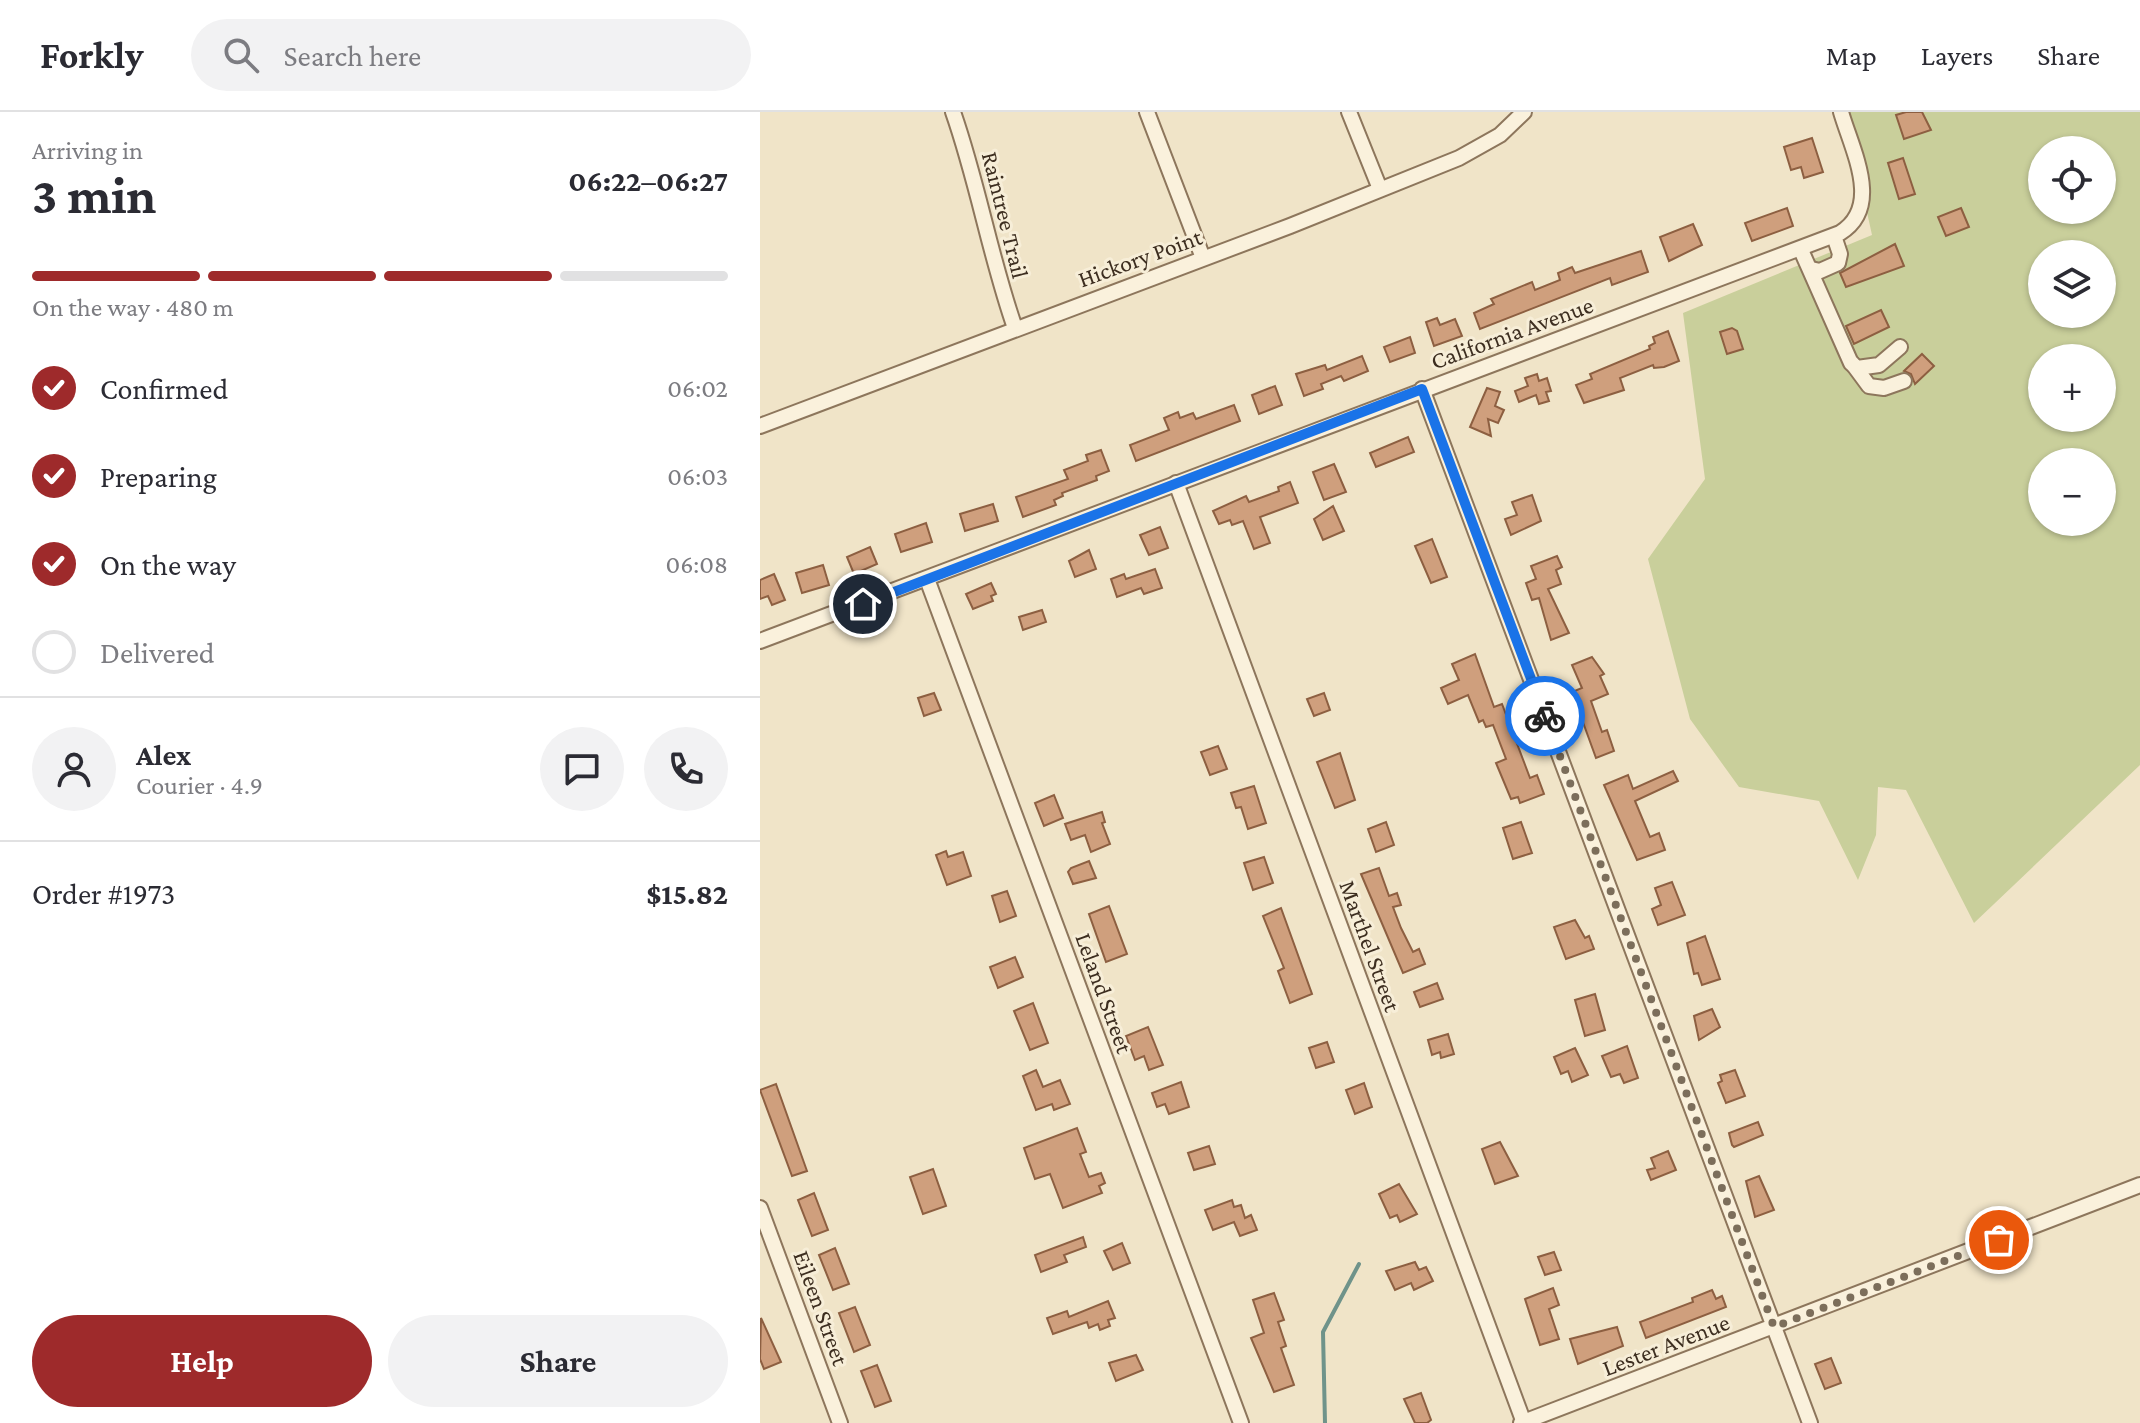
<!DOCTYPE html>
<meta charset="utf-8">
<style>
:root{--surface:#fff;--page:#f2f2f3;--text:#2b2b33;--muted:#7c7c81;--line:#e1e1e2;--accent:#9e2a2b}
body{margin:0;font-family:"Crimson Pro",serif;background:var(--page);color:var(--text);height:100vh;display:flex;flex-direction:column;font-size:30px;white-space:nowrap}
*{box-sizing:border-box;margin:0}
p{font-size:26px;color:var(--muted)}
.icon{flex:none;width:44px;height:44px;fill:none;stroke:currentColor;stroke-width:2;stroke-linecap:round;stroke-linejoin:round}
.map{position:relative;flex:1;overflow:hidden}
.side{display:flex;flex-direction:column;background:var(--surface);width:760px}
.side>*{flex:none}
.buttons{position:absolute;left:1268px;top:24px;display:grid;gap:16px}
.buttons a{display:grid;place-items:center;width:88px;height:88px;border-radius:50%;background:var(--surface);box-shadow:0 2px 6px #0004;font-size:40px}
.pin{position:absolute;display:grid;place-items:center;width:68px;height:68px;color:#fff;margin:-34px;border:4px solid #fff;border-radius:50%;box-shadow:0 2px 8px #0007}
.courier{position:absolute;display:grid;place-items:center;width:80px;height:80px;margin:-40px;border:6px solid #1a73e8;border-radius:50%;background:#fff;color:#222;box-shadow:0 2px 10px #0007}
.summary em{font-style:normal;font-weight:700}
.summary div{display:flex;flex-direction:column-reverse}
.summary{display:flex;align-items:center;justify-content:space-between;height:136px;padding:0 32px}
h1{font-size:52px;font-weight:700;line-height:60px}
.bar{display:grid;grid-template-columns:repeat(4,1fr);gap:12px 8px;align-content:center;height:96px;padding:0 32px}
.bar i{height:10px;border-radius:6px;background:var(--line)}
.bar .current{background:var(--accent)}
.bar p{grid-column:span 4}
.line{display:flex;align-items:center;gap:20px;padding:0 32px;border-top:2px solid var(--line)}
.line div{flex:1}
.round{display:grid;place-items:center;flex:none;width:84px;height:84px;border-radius:42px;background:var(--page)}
ol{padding:0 32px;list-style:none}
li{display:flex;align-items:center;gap:24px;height:88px}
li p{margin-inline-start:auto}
li .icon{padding:8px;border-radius:50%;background:var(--accent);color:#fff;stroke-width:4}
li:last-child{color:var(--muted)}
li i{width:44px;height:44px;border:4px solid var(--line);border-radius:50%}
.action{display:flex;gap:16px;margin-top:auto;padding:16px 32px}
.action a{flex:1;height:92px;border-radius:48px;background:var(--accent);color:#fff;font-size:32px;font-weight:700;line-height:92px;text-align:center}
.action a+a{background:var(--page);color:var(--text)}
header{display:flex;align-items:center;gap:48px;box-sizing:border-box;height:112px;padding:0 40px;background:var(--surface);border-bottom:2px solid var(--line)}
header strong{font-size:38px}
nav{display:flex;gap:44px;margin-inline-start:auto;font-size:28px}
.search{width:560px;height:72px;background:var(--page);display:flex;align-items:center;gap:20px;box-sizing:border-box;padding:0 28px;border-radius:44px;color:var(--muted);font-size:30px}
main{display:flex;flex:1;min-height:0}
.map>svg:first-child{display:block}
</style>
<header>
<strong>Forkly</strong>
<div class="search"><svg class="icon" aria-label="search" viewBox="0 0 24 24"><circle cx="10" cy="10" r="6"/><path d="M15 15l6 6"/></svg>Search here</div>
<nav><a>Map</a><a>Layers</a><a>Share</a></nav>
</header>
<main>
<section class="side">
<div class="summary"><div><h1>3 min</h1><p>Arriving in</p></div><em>06:22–06:27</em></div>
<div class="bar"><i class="current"></i><i class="current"></i><i class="current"></i><i></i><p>On the way · 480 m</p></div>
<ol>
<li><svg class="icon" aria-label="check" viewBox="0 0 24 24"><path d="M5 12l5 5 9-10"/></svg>Confirmed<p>06:02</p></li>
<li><svg class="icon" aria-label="check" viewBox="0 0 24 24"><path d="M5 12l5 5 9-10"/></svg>Preparing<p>06:03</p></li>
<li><svg class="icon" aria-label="check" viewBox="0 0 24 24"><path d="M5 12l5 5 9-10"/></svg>On the way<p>06:08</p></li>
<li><i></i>Delivered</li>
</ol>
<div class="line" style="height:144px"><a class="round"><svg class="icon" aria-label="person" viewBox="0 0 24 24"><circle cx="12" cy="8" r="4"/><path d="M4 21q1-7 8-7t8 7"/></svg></a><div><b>Alex</b><p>Courier · 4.9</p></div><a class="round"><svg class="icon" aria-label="chat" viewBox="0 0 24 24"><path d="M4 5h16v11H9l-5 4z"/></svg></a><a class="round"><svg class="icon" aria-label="phone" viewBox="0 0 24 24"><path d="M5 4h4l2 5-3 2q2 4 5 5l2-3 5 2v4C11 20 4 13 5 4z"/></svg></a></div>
<div class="line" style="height:104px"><div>Order #1973</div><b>$15.82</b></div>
<div class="action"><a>Help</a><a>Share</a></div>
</section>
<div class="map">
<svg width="1380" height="1311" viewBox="0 0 1380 1311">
<rect width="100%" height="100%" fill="#f0e4c8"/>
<path fill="#c9cf9b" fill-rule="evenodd" d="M1085 0H1380V653L1214 811 1146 678 1118 675 1116 723 1098 768 1059 689 979 675 930 607 888 447 945 367 923 201 1112 123ZM1282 38H1342V98H1282ZM1282 142H1342V202H1282ZM1282 246H1342V306H1282ZM1282 350H1342V410H1282Z"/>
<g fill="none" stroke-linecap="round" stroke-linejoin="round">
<polyline stroke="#6f938a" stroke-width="4" points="565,1311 563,1220 599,1152"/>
</g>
<g fill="#cf9f7d" stroke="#8d5f41" stroke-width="2">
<polygon points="1146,0 1162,0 1171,18 1144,27 1136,3"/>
<polygon points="1052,26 1063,60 1044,66 1041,55 1031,58 1024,35"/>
<polygon points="1143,46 1155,82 1139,87 1128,51"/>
<polygon points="1027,96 1033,114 992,129 985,111"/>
<polygon points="1201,96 1209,115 1186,124 1178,105"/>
<polygon points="933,112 942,133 909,149 900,125"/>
<polygon points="1135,132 1144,154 1086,175 1080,161"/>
<polygon points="881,139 888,160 852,173 850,166 720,217 714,201 734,192 731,187 772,170 775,178 800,168 798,161 812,155 815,161"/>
<polygon points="1121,198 1129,215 1094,232 1086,214"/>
<polygon points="677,206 680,213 695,207 702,224 674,234 666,210"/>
<polygon points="972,216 977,219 983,237 967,242 960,220"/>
<polygon points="908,219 919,249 904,255 894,256 893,253 860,266 864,278 824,291 816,273 832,267 830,262 890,237 889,234 895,231 893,225"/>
<polygon points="650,225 655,241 630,250 624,235"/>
<polygon points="1162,242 1174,254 1155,272 1151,262 1144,259"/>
<polygon points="602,244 608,259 584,269 581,264 561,272 563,277 544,284 536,262 565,253 567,258"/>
<polygon points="777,262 779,269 787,266 791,279 786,280 789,289 779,292 776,283 759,290 755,279 768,274 765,266"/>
<polygon points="515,274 522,293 499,302 492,283"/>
<polygon points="727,276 740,280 735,294 744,298 738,311 728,307 731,324 710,315"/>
<polygon points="474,293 480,309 376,349 370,333 409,318 404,306 418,300 420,306 433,301 436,307"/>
<polygon points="648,325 654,340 616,355 610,341"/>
<polygon points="341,338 349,359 336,364 337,368 302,381 303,384 294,388 296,393 263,405 256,385 308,367 304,358 328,349 326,343"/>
<polygon points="574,352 586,380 564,388 553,360"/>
<polygon points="530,370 538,391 500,405 510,431 494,437 483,409 472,413 470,408 459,412 453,399 486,384 489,390 519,379 518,375"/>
<polygon points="772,383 781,409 751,423 745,407 757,403 752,390"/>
<polygon points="233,392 238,409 205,419 200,402"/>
<polygon points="573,394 584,419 563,428 554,407"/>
<polygon points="166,411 172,430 141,440 135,422"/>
<polygon points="400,415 408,436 389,443 380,423"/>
<polygon points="672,427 687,465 671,471 655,434"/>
<polygon points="110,435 117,452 94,462 87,445"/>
<polygon points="329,438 336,457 315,465 309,449"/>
<polygon points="797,444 802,455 796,458 801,472 788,477 809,521 791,528 779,486 772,488 766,471 776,467 771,454"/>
<polygon points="63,453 69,473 42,481 36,461"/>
<polygon points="395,457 402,476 384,482 381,476 357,485 351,467 364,462 366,467"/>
<polygon points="14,462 25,488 12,493 8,484 0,487 0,468"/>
<polygon points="231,471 236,482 231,484 233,489 213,497 206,482"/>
<polygon points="282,498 286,510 263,518 259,505"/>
<polygon points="715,542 734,595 742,592 770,666 777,663 784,682 760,691 758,685 751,687 736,651 746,647 733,613 726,615 723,608 719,610 708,583 688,592 681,576 699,568 692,552"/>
<polygon points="832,545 844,562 840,564 848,582 831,589 842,620 847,618 854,639 836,646 812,580 822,576 812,553"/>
<polygon points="174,581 181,598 164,604 158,586"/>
<polygon points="564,581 570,598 554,604 547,587"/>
<polygon points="458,634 467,657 450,663 441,640"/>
<polygon points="580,641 595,688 575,696 557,650"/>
<polygon points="913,659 918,669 875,689 890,725 899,721 905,738 877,748 844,673 868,663 873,677"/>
<polygon points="494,674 506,711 488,717 481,695 476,696 471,681"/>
<polygon points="294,683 303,706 284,714 275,691"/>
<polygon points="342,700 345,710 342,711 350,732 331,740 325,723 311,728 305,712"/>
<polygon points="626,710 634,733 616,740 608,717"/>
<polygon points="761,710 772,741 753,747 743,716"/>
<polygon points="186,739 188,745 203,740 211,764 187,773 176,743"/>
<polygon points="504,745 513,771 493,778 484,751"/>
<polygon points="329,749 336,766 313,772 308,760 311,756"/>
<polygon points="619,756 629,784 637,781 641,793 633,795 641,816 653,840 659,837 665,852 643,861 601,762"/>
<polygon points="912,770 925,803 898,813 892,797 901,793 895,776"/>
<polygon points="247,779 256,804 240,810 232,784"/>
<polygon points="349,794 367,842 346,850 329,802"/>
<polygon points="521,796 552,882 530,891 518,859 524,856 503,804"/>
<polygon points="815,808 825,826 829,824 834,837 806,847 794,815"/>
<polygon points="945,824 960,867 942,873 938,861 934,862 927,831"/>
<polygon points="255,845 263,865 238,876 230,855"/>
<polygon points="677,871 683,887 660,895 654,880"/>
<polygon points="835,882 845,918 825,924 815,888"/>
<polygon points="273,891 288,931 270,938 254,899"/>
<polygon points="952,897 960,915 939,928 934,904"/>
<polygon points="388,915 403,953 389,958 384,944 375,948 366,924"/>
<polygon points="688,922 694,942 681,946 680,940 672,943 668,928"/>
<polygon points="567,930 574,950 556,956 549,936"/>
<polygon points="867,934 878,966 864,971 860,962 851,965 842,944"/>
<polygon points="815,936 828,963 812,970 808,959 801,962 794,945"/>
<polygon points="276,958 283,975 300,968 310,992 294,998 292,992 276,998 263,964"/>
<polygon points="975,958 985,984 966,991 958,971 962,969 960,963"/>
<polygon points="421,970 429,995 409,1002 405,992 397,995 392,981"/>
<polygon points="604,971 612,995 595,1002 586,978"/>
<polygon points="16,972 47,1059 32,1064 0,978"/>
<polygon points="998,1010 1003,1023 974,1035 972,1033 969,1021"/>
<polygon points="317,1016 326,1040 320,1042 329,1065 341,1061 345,1071 339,1074 342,1081 303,1096 290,1062 275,1067 264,1036"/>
<polygon points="740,1030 758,1064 735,1072 722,1037"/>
<polygon points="449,1034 455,1052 434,1058 428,1041"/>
<polygon points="908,1039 916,1058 891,1068 887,1058 895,1056 891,1046"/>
<polygon points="173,1057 186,1094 163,1102 150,1065"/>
<polygon points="999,1064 1014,1098 995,1105 986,1069"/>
<polygon points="639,1072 657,1102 640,1110 637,1103 630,1106 619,1082"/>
<polygon points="54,1081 68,1118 52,1124 38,1088"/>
<polygon points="472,1088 474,1095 481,1093 485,1106 491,1103 497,1118 480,1124 474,1110 453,1118 445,1098"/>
<polygon points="323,1125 326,1135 304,1143 307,1150 281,1160 275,1143"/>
<polygon points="362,1131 370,1151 353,1158 344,1139"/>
<polygon points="75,1136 89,1172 73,1178 59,1143"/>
<polygon points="794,1140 801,1158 785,1163 778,1145"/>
<polygon points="655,1150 659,1158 666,1155 673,1169 654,1178 651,1171 635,1178 626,1159"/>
<polygon points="793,1176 799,1193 789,1197 799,1227 780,1233 765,1187"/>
<polygon points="952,1178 956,1187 962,1184 966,1195 886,1226 880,1210 933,1190 932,1186"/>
<polygon points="514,1181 524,1208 518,1210 526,1234 521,1236 534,1273 514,1280 491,1226 504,1221 493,1188"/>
<polygon points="348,1189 355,1206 348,1208 350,1214 340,1218 338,1212 329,1216 327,1210 293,1222 287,1206 307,1199 309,1205"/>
<polygon points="95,1195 110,1233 94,1240 79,1201"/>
<polygon points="1,1206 21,1250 4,1257 0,1247"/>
<polygon points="857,1215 863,1234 818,1252 810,1227"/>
<polygon points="376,1243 383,1258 356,1269 349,1251"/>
<polygon points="1071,1246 1081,1271 1065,1277 1055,1252"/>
<polygon points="117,1253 131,1289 115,1295 101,1259"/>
<polygon points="661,1281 671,1308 667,1311 655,1311 644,1287"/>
</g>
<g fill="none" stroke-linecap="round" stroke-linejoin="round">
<defs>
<g id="minor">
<path d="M193 0C218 71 230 145 255 216"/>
<polyline points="387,0 443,146"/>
<polyline points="589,0 620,77"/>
<polyline points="1041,138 1091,251 1097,256 1119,253 1140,235"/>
<polyline points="1051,157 1060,159 1078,151 1080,142 1074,124"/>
<polyline points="1092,251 1109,274 1124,276 1144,269"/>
<polyline points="662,277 1050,1311"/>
<polyline points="0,314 530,114 699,46 740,23 764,0"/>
<polyline points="416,371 764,1311"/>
<polyline points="167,467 481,1311"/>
<path d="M0 529 1080 121C1123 95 1092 38 1081 0"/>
<polyline points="0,1096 80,1311"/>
<polyline points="761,1311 1380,1073"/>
</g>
</defs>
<use href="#minor" stroke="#8d765c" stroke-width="18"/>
<use href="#minor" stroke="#faf1dc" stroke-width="14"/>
</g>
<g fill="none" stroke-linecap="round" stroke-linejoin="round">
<polyline stroke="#7c6e5b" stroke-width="8" stroke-dasharray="0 14.4" points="785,604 1014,1215 1239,1128"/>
<polyline stroke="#1a73e8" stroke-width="10" points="103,492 662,277 785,604"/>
</g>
<g text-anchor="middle" stroke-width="6" stroke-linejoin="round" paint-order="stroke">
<g font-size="24" fill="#3d2e20" stroke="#f7eed8">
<text transform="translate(245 103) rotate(76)" y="8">Raintree Trail</text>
<text transform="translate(380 146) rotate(-20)" y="8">Hickory Point</text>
<text transform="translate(752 221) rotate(-20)" y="8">California Avenue</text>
<text transform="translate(610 834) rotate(70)" y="8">Marthel Street</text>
<text transform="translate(344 881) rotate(70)" y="8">Leland Street</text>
<text transform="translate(61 1196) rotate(70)" y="8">Eileen Street</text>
<text transform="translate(906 1233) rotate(-21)" y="8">Lester Avenue</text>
</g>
</g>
</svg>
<div class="buttons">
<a><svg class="icon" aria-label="locate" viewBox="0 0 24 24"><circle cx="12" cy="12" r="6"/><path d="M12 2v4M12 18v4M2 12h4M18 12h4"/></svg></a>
<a><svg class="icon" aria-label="layers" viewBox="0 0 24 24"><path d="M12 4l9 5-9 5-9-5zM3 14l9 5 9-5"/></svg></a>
<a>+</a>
<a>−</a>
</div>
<div class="pin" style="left:1239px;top:1128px;background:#ea580c"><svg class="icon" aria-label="bag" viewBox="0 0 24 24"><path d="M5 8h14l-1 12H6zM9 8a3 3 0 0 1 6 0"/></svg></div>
<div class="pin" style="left:103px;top:492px;background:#1f2937"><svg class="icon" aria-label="home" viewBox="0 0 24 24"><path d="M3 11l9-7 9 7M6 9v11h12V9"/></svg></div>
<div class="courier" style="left:785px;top:604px"><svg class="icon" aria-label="bike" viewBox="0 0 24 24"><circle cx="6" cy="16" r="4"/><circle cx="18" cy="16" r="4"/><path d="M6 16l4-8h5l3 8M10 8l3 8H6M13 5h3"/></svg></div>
</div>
</main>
